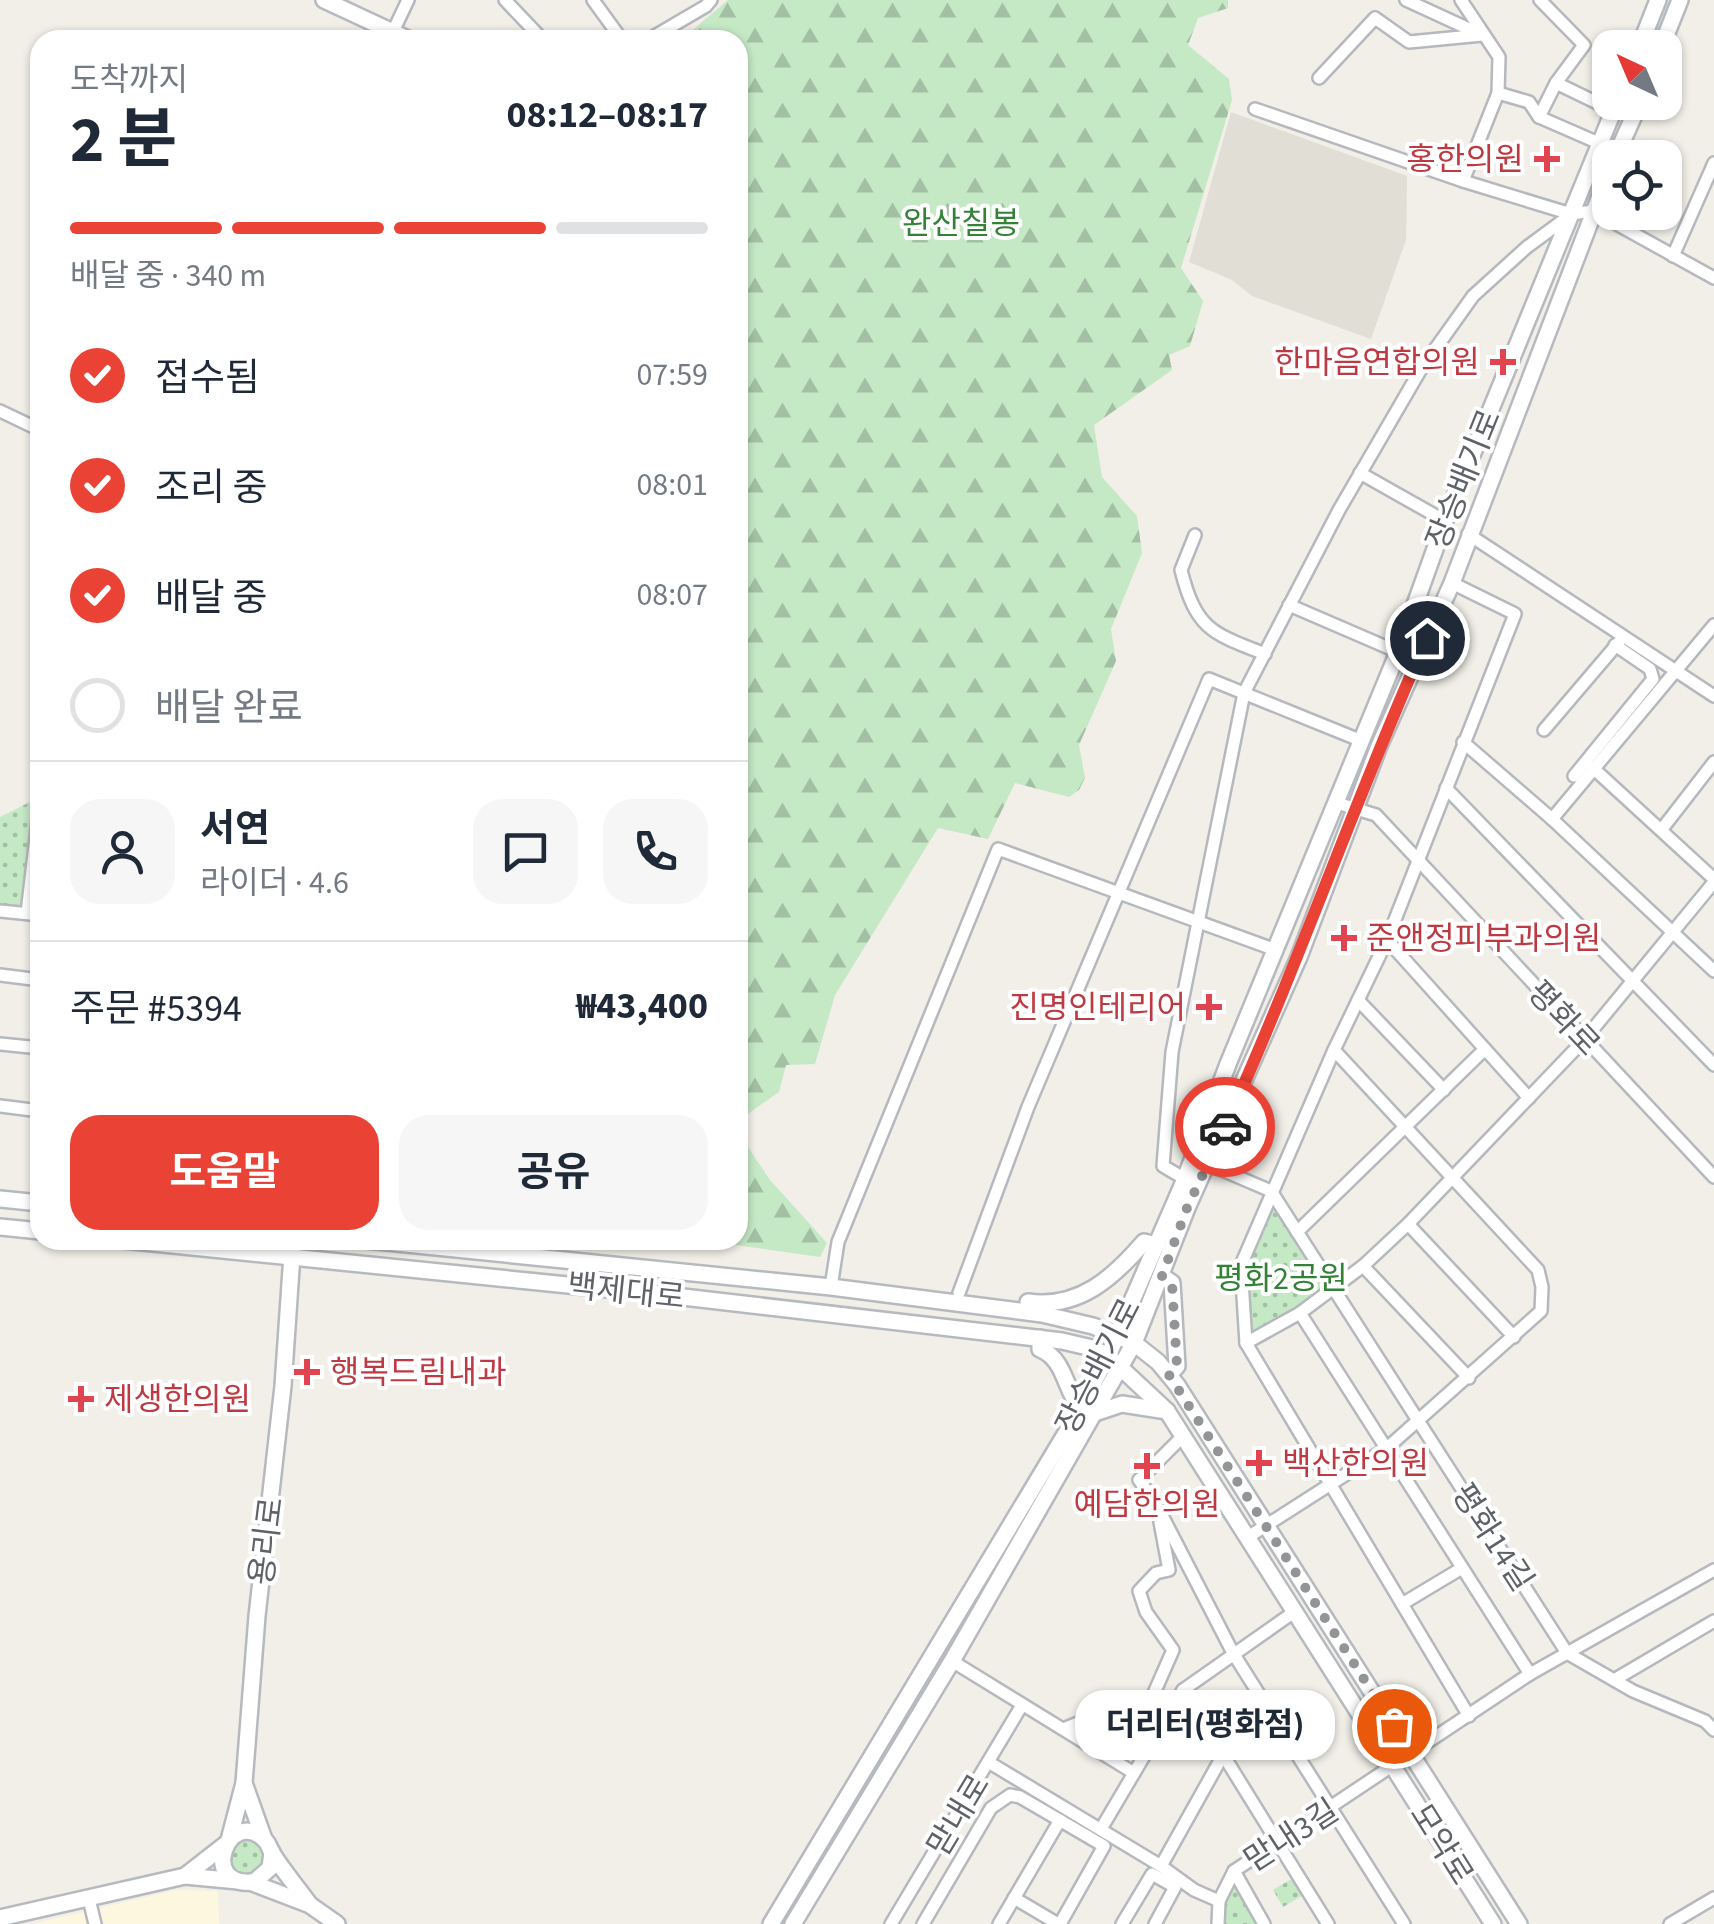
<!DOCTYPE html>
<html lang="ko">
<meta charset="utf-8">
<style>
:root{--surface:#fff;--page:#f6f6f7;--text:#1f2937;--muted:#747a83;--line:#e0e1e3;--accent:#ea4335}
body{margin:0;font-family:"Source Sans 3","Noto Sans KR",sans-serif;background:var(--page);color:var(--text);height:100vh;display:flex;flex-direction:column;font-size:38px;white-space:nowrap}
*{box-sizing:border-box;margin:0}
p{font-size:32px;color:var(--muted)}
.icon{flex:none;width:55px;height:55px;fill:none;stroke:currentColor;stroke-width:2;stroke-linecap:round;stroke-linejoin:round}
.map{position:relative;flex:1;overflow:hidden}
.drawer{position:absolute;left:30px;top:30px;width:718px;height:1220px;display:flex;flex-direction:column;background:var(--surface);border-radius:30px;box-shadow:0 2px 8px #0004}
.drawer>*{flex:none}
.needle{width:65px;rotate:316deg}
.fabs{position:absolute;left:1592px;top:30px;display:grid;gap:20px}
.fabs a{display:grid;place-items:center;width:90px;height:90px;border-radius:20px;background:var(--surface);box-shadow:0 2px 8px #0004;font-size:50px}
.pin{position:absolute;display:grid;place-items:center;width:85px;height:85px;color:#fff;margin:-42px;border:5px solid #fff;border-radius:50%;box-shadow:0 2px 10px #0007}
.courier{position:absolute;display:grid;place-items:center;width:100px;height:100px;margin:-50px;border:8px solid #ea4335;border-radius:50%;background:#fff;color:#222;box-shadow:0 2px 12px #0007}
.bubble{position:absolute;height:70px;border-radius:30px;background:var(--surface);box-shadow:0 2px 8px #0004;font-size:32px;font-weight:700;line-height:70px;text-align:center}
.head em{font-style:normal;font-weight:700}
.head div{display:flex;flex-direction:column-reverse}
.head{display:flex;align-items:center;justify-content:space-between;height:170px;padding:0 40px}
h1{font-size:65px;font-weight:700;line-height:75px}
.bar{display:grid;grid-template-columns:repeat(4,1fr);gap:15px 10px;align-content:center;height:120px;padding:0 40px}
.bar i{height:12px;border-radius:8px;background:var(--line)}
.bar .current{background:var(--accent)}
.bar p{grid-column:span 4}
.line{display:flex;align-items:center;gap:25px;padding:0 40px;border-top:2px solid var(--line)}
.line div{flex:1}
.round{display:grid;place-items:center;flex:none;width:105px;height:105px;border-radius:30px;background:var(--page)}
ol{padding:0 40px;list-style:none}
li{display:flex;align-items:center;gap:30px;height:110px}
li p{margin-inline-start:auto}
li .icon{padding:10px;border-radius:50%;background:var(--accent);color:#fff;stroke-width:4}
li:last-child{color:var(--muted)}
li i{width:55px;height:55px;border:5px solid var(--line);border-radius:50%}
.button{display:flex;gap:20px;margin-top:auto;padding:20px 40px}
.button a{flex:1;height:115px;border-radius:30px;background:var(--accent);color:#fff;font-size:40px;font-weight:700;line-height:115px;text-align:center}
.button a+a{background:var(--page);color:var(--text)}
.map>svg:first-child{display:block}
</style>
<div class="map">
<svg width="1714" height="1924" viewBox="0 0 1714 1924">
<defs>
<pattern id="grass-dots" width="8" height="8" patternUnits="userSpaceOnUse" patternTransform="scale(2.5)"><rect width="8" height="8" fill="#c5e8c5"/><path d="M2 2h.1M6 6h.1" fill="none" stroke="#a3c0a4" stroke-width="1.8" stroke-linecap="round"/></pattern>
<pattern id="forest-firs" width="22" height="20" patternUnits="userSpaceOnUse" patternTransform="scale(2.5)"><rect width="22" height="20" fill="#c5e8c5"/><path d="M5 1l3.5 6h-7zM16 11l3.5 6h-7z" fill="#a3c0a4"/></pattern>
</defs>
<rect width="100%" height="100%" fill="#f1efe8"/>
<polygon fill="#fef7e0" points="176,1890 218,1891 219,1924 32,1924"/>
<polygon fill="#e1ded6" points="1231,112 1407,176 1406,240 1371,339 1252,296 1232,280 1189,262"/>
<g fill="url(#grass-dots)">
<polygon points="40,797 27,913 0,911 0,817"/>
<polygon points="1271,1191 1333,1288 1246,1343 1241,1265"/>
<polygon points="249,1837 265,1849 263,1869 247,1877 231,1869 228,1851 235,1841"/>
<polygon points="1234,1871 1264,1924 1218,1924"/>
<polygon points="1298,1875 1308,1892 1283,1907 1273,1890"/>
</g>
<g fill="url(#forest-firs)">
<polygon points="728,0 1228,0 1228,8 1198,18 1188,45 1229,79 1232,100 1181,268 1203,301 1190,346 1169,355 1172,370 1094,425 1102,477 1137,516 1142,553 1111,629 1116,661 1079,745 1085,778 1079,790 1069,797 1015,783 988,839 938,828 835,995 815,1064 786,1065 779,1092 738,1121 738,40 681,40"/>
<polygon points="738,1132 770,1180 827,1243 820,1257 700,1240 738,1240"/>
</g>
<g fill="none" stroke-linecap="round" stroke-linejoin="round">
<defs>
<g id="street">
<polyline points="505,0 543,40"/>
<polyline points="593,0 622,40"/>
<polyline points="1461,0 1499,57 1498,93 1529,102 1539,117 1601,144"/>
<polyline points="1540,0 1584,45 1556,83 1614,111"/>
<polyline points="389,40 408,0"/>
<polyline points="648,40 706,6 711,0"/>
<polyline points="1319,78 1375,18 1409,42 1482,35 1406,0"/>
<polyline points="1255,109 1463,181 1571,214 1593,211 1714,278"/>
<polyline points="1539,117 1556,83"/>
<polyline points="1463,181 1498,93"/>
<polyline points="1673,256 1714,163"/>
<polyline points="0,411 40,430"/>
<polyline points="1360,473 1445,521"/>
<polyline points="1468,534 1714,696"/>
<path d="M1195 535 1181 570C1196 629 1211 633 1265 654"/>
<polyline points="1452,583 1515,614 1387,940 1334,1050 1241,1265 1246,1343 1469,1716"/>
<polyline points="1289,605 1398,652"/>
<polyline points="1544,730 1619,642"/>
<polyline points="1463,742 1552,819 1714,971"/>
<polyline points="1593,768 1714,879"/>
<polyline points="1574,776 1653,679 1650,669 1615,645"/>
<polyline points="1446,788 1714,1065"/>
<polyline points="1337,803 1376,815 1714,1177"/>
<polyline points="1552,819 1714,625"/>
<polyline points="1662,829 1714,762"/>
<polyline points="0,911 40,915"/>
<polyline points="27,913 40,804"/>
<polyline points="1387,940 1529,1098"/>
<polyline points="0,975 40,980"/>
<polyline points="1358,1000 1444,1090"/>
<polyline points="0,1044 40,1048"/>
<polyline points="0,1106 40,1111"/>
<polyline points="1208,1164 1271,1191 1567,1653 1633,1691 1705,1721 1714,1730"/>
<polyline points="1185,1179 1163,1166 1172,1052 1244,693 1339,510 1421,369 1473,296 1527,247 1569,216"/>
<polyline points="1408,1224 1514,1337"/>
<polyline points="1297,1232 1485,1049"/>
<polyline points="1363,1266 1469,1378"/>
<polyline points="831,1287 838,1242 998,849 1276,950"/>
<polyline points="959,1293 1028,1107 1209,679 1362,741"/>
<polyline points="1300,1313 1530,1674"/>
<polyline points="1246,1343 1300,1313 1363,1266 1408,1224 1584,1040 1714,882"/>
<polyline points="1183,1436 1139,1480 1154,1500 1233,1653 1404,1924"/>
<polyline points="1160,1522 1169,1570 1156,1573 1139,1591 1146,1612 1173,1650 1147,1709 1165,1720"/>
<polyline points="1248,1537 1387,1448 1541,1311 1542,1287 1538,1270 1334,1050"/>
<polyline points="1402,1604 1462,1568"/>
<polyline points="952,1661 1134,1773"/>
<polyline points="1614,1680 1714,1621"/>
<polyline points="1183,1690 1328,1924"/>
<polyline points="1063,1729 1125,1704 1147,1709"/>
<polyline points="990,1763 1161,1866 1194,1890 1219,1901"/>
<polyline points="1101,1829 1183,1690 1294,1612"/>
<polyline points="1161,1866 1223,1755"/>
<polyline points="1234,1871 1264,1924"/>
<polyline points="1014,1898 1058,1924"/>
<polyline points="89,1899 95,1924"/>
<polyline points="891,1924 1022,1705"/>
<polyline points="923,1924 991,1808 1010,1795 1020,1797 1104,1846 1060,1924"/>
<polyline points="999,1924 1060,1820"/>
<polyline points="1122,1924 1152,1874 1175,1887 1155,1924"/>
<polyline points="1218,1924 1219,1901 1234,1871 1530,1674 1714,1570"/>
<polyline points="1670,1924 1714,1898"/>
</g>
<g id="secondary">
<polyline points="324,0 410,40"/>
<polyline points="1639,48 1658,0"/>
<polyline points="1661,48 1680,0"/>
<polyline points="1615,158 1640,102"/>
<polyline points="0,1199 40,1203"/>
<polyline points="0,1227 40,1231"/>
<polyline points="123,1240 657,1294 1062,1341 1092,1348 1108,1356 1167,1411 1493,1924"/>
<polyline points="366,1240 831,1287 1042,1314 1093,1326 1134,1343 1158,1362 1177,1385 1519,1924"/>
<polyline points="1162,1276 1172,1283 1177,1366 1169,1375"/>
<path d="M1028 1302C1079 1309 1113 1278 1144 1242L1157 1245"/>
<path d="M1040 1338V1349C1065 1359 1065 1390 1080 1408"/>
<polyline points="1095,1413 1122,1404 1167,1411"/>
<polyline points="244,1783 264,1839"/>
<polyline points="229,1840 244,1783 257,1616 283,1386 293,1240"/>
<path d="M272 1852 270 1868 254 1882C197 1888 229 1806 264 1839 269 1844 269 1847 272 1853 283 1871 298 1888 310 1905"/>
<polyline points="185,1876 238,1881"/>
<polyline points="250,1882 310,1905 337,1924"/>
<polyline points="0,1918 185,1876 226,1844"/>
<polyline points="771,1924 1069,1428 1108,1356 1185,1179 1228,1064 1398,652 1445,521 1617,102"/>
<polyline points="793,1924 952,1661 1134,1343 1187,1208 1299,957 1379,746 1452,583 1610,170"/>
</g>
</defs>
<use href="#street" stroke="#b5b8bc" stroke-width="16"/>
<use href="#secondary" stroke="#b6babf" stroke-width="20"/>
<use href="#street" stroke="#fff" stroke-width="11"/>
<use href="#secondary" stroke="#fff" stroke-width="15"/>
</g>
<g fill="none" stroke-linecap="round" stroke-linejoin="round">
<polyline stroke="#929495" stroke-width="10" stroke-dasharray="0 18" points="1225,1127 1187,1208 1162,1276 1172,1283 1177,1366 1169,1375 1394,1726"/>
<path stroke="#ea4335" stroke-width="12" d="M1225 1127C1298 966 1355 799 1427 638"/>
</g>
<g fill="#e0444e" stroke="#fff" stroke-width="4">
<path d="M1542 144h10v10h10v10h-10v10h-10v-10h-10v-10h10z"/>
<path d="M1498 347h10v10h10v10h-10v10h-10v-10h-10v-10h10z"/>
<path d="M1339 923h10v10h10v10h-10v10h-10v-10h-10v-10h10z"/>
<path d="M1204 992h10v10h10v10h-10v10h-10v-10h-10v-10h10z"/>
<path d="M302 1357h10v10h10v10h-10v10h-10v-10h-10v-10h10z"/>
<path d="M76 1384h10v10h10v10h-10v10h-10v-10h-10v-10h10z"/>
<path d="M1254 1448h10v10h10v10h-10v10h-10v-10h-10v-10h10z"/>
<path d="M1142 1451h10v10h10v10h-10v10h-10v-10h-10v-10h10z"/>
</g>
<g text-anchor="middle" stroke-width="8" stroke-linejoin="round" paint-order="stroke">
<g font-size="32" fill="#be3a42" stroke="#fff" text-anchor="start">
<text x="1524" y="170" text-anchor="end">홍한의원</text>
<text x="1480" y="373" text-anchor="end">한마음연합의원</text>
<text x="1366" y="949">준앤정피부과의원</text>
<text x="1186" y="1018" text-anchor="end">진명인테리어</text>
<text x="330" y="1383">행복드림내과</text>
<text x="104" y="1410">제생한의원</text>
<text x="1282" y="1474">백산한의원</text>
<text x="1147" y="1515" text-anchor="middle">예담한의원</text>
</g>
<g font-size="32" fill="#348238" stroke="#fff">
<text x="961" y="234">완산칠봉</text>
<text x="1281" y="1289">평화2공원</text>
</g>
<g font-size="32" fill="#5f6368" stroke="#fff">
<text transform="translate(1463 479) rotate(-68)" y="11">장승배기로</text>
<text transform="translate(1564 1018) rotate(47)" y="11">평화로</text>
<text transform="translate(626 1291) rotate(6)" y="11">백제대로</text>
<text transform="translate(1098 1366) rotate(-63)" y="11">장승배기로</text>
<text transform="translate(1493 1537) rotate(57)" y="11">평화14길</text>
<text transform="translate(266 1541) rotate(-83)" y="11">용리로</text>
<text transform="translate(958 1815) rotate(-59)" y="11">맏내로</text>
<text transform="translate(1291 1835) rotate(-33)" y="11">맏내3길</text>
<text transform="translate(1442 1844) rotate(58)" y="11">모악로</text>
</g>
</g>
</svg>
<div class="fabs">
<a><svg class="needle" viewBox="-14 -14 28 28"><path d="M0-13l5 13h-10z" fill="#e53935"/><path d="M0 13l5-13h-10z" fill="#747a83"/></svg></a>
<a><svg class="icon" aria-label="locate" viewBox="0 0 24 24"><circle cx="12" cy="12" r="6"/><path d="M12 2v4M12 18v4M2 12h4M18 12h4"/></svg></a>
</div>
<div class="pin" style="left:1394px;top:1726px;background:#ea580c"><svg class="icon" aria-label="bag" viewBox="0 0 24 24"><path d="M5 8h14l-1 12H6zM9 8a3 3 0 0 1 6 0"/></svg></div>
<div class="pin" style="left:1427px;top:638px;background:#1f2937"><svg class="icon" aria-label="home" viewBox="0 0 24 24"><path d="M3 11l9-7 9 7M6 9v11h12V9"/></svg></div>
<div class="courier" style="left:1225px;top:1127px"><svg class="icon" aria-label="car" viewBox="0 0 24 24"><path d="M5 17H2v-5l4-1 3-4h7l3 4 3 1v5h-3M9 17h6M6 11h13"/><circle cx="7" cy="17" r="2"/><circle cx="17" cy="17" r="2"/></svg></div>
<div class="bubble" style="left:1075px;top:1690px;width:260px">더리터(평화점)</div>
<section class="drawer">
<div class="head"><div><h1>2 분</h1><p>도착까지</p></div><em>08:12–08:17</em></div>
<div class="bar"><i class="current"></i><i class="current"></i><i class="current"></i><i></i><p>배달 중 · 340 m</p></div>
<ol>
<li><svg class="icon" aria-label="check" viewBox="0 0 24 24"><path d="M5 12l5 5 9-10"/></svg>접수됨<p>07:59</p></li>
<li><svg class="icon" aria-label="check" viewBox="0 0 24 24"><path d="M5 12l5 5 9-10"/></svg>조리 중<p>08:01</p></li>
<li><svg class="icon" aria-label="check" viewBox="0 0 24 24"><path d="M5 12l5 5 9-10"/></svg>배달 중<p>08:07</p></li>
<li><i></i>배달 완료</li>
</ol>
<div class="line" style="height:180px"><a class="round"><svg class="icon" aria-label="person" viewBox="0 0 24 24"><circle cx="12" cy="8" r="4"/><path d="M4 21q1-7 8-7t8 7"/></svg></a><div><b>서연</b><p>라이더 · 4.6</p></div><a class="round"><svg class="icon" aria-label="chat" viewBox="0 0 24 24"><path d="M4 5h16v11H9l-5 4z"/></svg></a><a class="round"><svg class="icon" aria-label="phone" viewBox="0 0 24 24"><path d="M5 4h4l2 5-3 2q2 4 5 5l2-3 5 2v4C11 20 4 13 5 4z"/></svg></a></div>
<div class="line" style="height:130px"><div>주문 #5394</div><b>₩43,400</b></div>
<div class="button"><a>도움말</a><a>공유</a></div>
</section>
</div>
